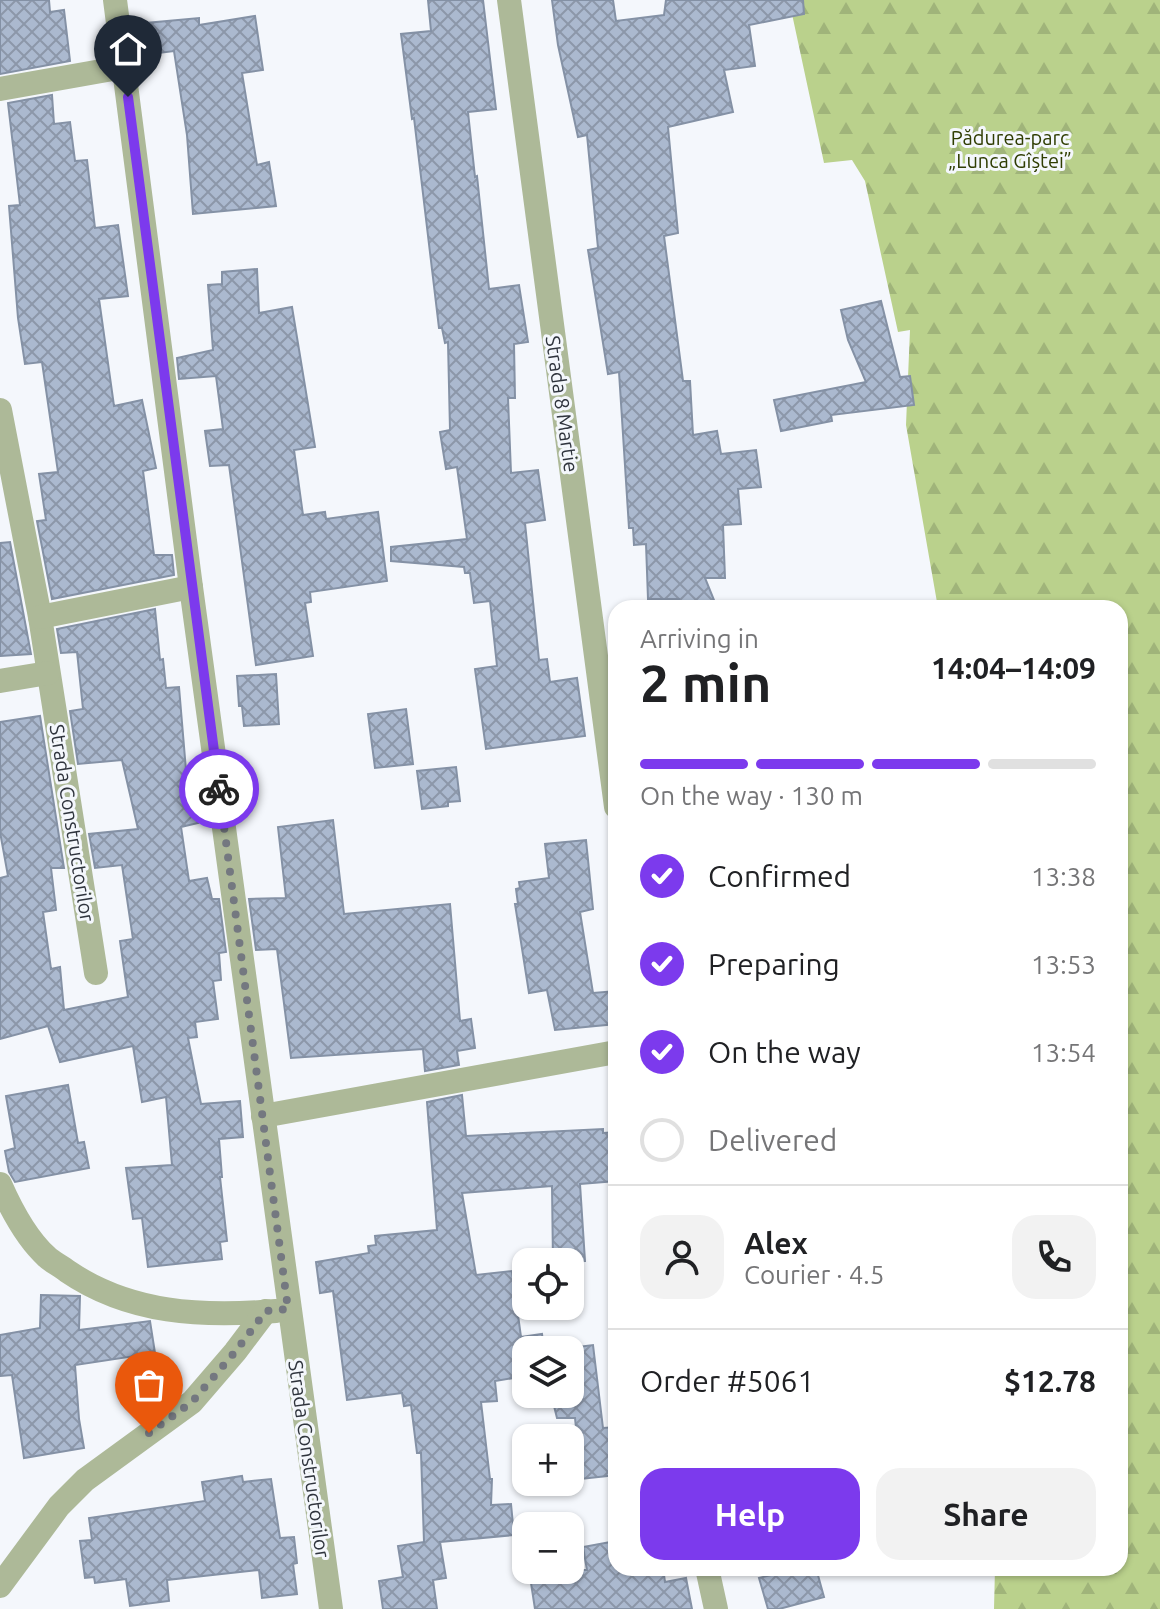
<!DOCTYPE html>
<meta charset="utf-8">
<style>
:root{--surface:#fff;--page:#f2f2f2;--text:#202124;--muted:#757577;--line:#e0e0e0;--accent:#7c3aed}
body{margin:0;font-family:Ubuntu,sans-serif;background:var(--page);color:var(--text);height:100vh;display:flex;flex-direction:column;font-size:30px;white-space:nowrap}
*{box-sizing:border-box;margin:0}
p{font-size:26px;color:var(--muted)}
.icon{flex:none;width:44px;height:44px;fill:none;stroke:currentColor;stroke-width:2;stroke-linecap:round;stroke-linejoin:round}
.map{position:relative;flex:1;overflow:hidden}
.details{position:absolute;left:608px;top:600px;width:520px;height:976px;display:flex;flex-direction:column;background:var(--surface);border-radius:24px;box-shadow:0 2px 6px #0004}
.details>*{flex:none}
.fabs{position:absolute;left:512px;top:1248px;display:grid;gap:16px}
.fabs a{display:grid;place-items:center;width:72px;height:72px;border-radius:16px;background:var(--surface);box-shadow:0 2px 6px #0004;font-size:40px}
.pin{position:absolute;display:grid;place-items:center;width:68px;height:68px;color:#fff;margin:-82px -34px;border-radius:50% 50% 50% 0;rotate:-45deg;box-shadow:0 0 8px #0007}
.pin .icon{rotate:45deg}
.courier{position:absolute;display:grid;place-items:center;width:80px;height:80px;margin:-40px;border:6px solid #7c3aed;border-radius:50%;background:#fff;color:#222;box-shadow:0 2px 10px #0007}
.head em{font-style:normal;font-weight:600}
.head div{display:flex;flex-direction:column-reverse}
.head{display:flex;align-items:center;justify-content:space-between;height:136px;padding:0 32px}
h1{font-size:52px;font-weight:600;line-height:60px}
.bar{display:grid;grid-template-columns:repeat(4,1fr);gap:12px 8px;align-content:center;height:96px;padding:0 32px}
.bar i{height:10px;border-radius:6px;background:var(--line)}
.bar .current{background:var(--accent)}
.bar p{grid-column:span 4}
.line{display:flex;align-items:center;gap:20px;padding:0 32px;border-top:2px solid var(--line)}
.line div{flex:1}
.round{display:grid;place-items:center;flex:none;width:84px;height:84px;border-radius:24px;background:var(--page)}
ol{padding:0 32px;list-style:none}
li{display:flex;align-items:center;gap:24px;height:88px}
li p{margin-inline-start:auto}
li .icon{padding:8px;border-radius:50%;background:var(--accent);color:#fff;stroke-width:4}
li:last-child{color:var(--muted)}
li i{width:44px;height:44px;border:4px solid var(--line);border-radius:50%}
.primary-button{display:flex;gap:16px;margin-top:auto;padding:16px 32px}
.primary-button a{flex:1;height:92px;border-radius:24px;background:var(--accent);color:#fff;font-size:32px;font-weight:600;line-height:92px;text-align:center}
.primary-button a+a{background:var(--page);color:var(--text)}
.map>svg:first-child{display:block}
</style>
<div class="map">
<svg width="1160" height="1609" viewBox="0 0 1160 1609">
<defs>
<pattern id="forest-firs" width="22" height="20" patternUnits="userSpaceOnUse" patternTransform="scale(2)"><rect width="22" height="20" fill="#bad18c"/><path d="M5 1l3.5 6h-7zM16 11l3.5 6h-7z" fill="#a0b47a"/></pattern>
<pattern id="building-cross-hatch" width="8" height="8" patternUnits="userSpaceOnUse" patternTransform="scale(2)"><rect width="8" height="8" fill="#abb9cf"/><path d="M0 0l8 8M0 8l8-8" fill="none" stroke="#8c97a9"/></pattern>
</defs>
<rect width="100%" height="100%" fill="#f4f7fc"/>
<polygon fill="url(#forest-firs)" points="789,0 1160,0 1160,1609 994,1609 995,1568 1120,1568 1120,608 938,608 906,425 910,330 898,332 865,181 852,160 824,163"/>
<g fill="url(#building-cross-hatch)" stroke="#8491a5" stroke-width="2">
<polygon points="0,0 49,0 50,12 64,10 70,61 0,74"/>
<polygon points="428,0 483,0 496,109 468,112 475,177 477,176 489,289 519,285 528,342 514,344 515,398 508,398 511,473 538,470 545,520 525,523 539,660 547,659 550,682 577,678 585,736 486,749 475,669 497,666 490,601 474,603 470,573 465,573 464,567 391,561 391,547 467,539 457,467 446,469 440,432 450,430 448,342 445,343 442,328 439,328 414,118 412,119 401,34 431,31"/>
<polygon points="552,0 613,0 616,21 664,15 666,0 803,0 804,14 749,25 755,66 724,70 733,112 668,127 678,233 664,236 683,381 690,381 693,435 717,431 721,454 756,450 761,487 738,489 741,524 723,525 725,578 705,578 716,605 679,606 679,599 648,599 646,544 634,545 633,528 629,528 619,372 608,374 588,250 598,248 587,135 578,137 558,45"/>
<polygon points="255,16 263,70 242,73 257,165 269,162 276,206 193,214 187,135 174,51 151,54 146,23 199,18 199,25"/>
<polygon points="52,95 54,124 70,122 75,161 87,160 95,228 118,225 128,296 99,299 114,406 142,400 156,468 143,471 154,555 172,555 174,575 52,599 37,521 46,520 39,474 58,472 42,362 25,364 18,318 9,206 20,205 8,103"/>
<polygon points="257,269 259,313 292,307 315,447 294,450 303,515 325,512 326,519 378,512 387,581 310,592 311,602 305,603 313,656 256,665 229,465 210,466 205,431 223,429 216,376 179,379 177,358 213,350 208,285 222,284 222,272"/>
<polygon points="881,301 900,377 910,376 914,405 831,415 832,421 781,431 774,400 866,382 848,340 841,310"/>
<polygon points="10,542 31,654 0,656 0,543"/>
<polygon points="155,609 160,660 163,659 166,688 179,687 187,782 191,782 198,823 181,827 189,881 207,878 212,899 219,899 226,952 219,953 221,980 213,981 218,1019 195,1022 197,1037 188,1038 201,1104 240,1101 243,1137 219,1139 222,1177 220,1177 227,1241 220,1242 222,1259 148,1267 142,1218 133,1219 126,1168 172,1165 166,1097 142,1102 133,1046 60,1062 48,1026 0,1039 0,878 8,876 0,832 0,722 40,716 64,868 51,868 56,910 43,912 51,969 60,967 64,1010 128,997 120,941 133,939 122,865 95,868 89,834 138,829 122,760 78,764 70,711 83,709 77,652 61,653 57,629"/>
<polygon points="276,674 279,724 244,726 242,706 239,706 237,676"/>
<polygon points="406,709 413,764 375,768 368,714"/>
<polygon points="456,767 460,801 448,802 448,806 422,809 417,771"/>
<polygon points="333,820 344,914 450,904 460,1021 471,1019 475,1048 457,1051 459,1065 425,1071 423,1049 291,1058 277,949 256,950 249,899 286,898 278,827"/>
<polygon points="586,840 593,909 580,912 593,993 616,991 616,1024 555,1030 547,990 529,993 515,904 518,904 516,889 520,888 519,882 549,878 545,844"/>
<polygon points="68,1085 78,1143 84,1142 89,1168 15,1182 9,1172 5,1151 15,1148 6,1096"/>
<polygon points="462,1095 466,1136 603,1129 603,1133 616,1132 616,1181 580,1184 585,1261 553,1262 552,1186 462,1193 476,1275 512,1271 521,1337 542,1334 544,1350 526,1350 526,1376 495,1381 497,1401 481,1402 490,1479 492,1479 491,1505 511,1504 514,1535 440,1542 446,1578 433,1580 437,1609 383,1609 379,1581 403,1577 398,1546 424,1542 421,1453 417,1453 411,1405 404,1406 402,1393 347,1400 333,1291 320,1293 316,1262 369,1253 368,1246 376,1245 375,1236 437,1230 427,1102"/>
<polygon points="41,1295 80,1296 79,1330 150,1321 155,1353 75,1365 79,1419 84,1448 24,1458 12,1375 0,1376 0,1335 40,1328"/>
<polygon points="593,1345 603,1428 616,1427 616,1475 581,1479 575,1418 557,1418 551,1394 570,1394 570,1350 553,1350"/>
<polygon points="242,1476 243,1482 271,1479 280,1538 294,1537 297,1563 293,1564 297,1594 262,1598 259,1570 167,1580 169,1601 130,1606 126,1579 95,1583 94,1577 85,1578 80,1541 92,1540 89,1518 205,1501 202,1482"/>
<polygon points="616,1541 616,1568 663,1568 665,1582 686,1578 692,1609 535,1609 529,1570 587,1570 583,1547"/>
<polygon points="773,1568 816,1568 824,1597 779,1609 768,1609 759,1578 775,1574"/>
</g>
<g fill="none" stroke-linecap="round" stroke-linejoin="round">
<g stroke="#adb998" stroke-width="24">
<polyline points="115,0 191,587 331,1609"/>
<polyline points="509,0 616,807"/>
<polyline points="0,89 124,67"/>
<polyline points="0,410 40,617 96,973"/>
<polyline points="40,617 191,587"/>
<polyline points="0,681 48,673"/>
<polyline points="263,1116 616,1052"/>
<path d="M0 1184C11 1209 26 1238 47 1257 52 1262 61 1266 67 1271 130 1314 202 1317 276 1311"/>
<polyline points="707,1568 716,1609"/>
<polyline points="0,1586 59,1506 85,1480 192,1402 235,1352 266,1311"/>
</g>
</g>
<g fill="none" stroke-linecap="round" stroke-linejoin="round">
<polyline stroke="#747880" stroke-width="8" stroke-dasharray="0 14.4" points="149,1433 192,1402 235,1352 266,1311 288,1309 219,789"/>
<polyline stroke="#7c3aed" stroke-width="10" points="128,97 219,789"/>
</g>
<g text-anchor="middle" stroke-width="6" stroke-linejoin="round" paint-order="stroke">
<g font-size="20" fill="#2f3d02" stroke="#f4f7fc">
<text x="1010" y="145">Pădurea-parc<tspan x="1010" dy="23">„Lunca Gîștei”</tspan></text>
</g>
<g font-size="20" fill="#2f343d" stroke="#f4f7fc">
<text transform="translate(562 404) rotate(82)" y="7">Strada 8 Martie</text>
<text transform="translate(72 823) rotate(81)" y="7">Strada Constructorilor</text>
<text transform="translate(309 1459) rotate(82)" y="7">Strada Constructorilor</text>
</g>
</g>
</svg>
<div class="fabs">
<a><svg class="icon" aria-label="locate" viewBox="0 0 24 24"><circle cx="12" cy="12" r="6"/><path d="M12 2v4M12 18v4M2 12h4M18 12h4"/></svg></a>
<a><svg class="icon" aria-label="layers" viewBox="0 0 24 24"><path d="M12 4l9 5-9 5-9-5zM3 14l9 5 9-5"/></svg></a>
<a>+</a>
<a>−</a>
</div>
<div class="pin" style="left:149px;top:1433px;background:#ea580c"><svg class="icon" aria-label="bag" viewBox="0 0 24 24"><path d="M5 8h14l-1 12H6zM9 8a3 3 0 0 1 6 0"/></svg></div>
<div class="pin" style="left:128px;top:97px;background:#1f2937"><svg class="icon" aria-label="home" viewBox="0 0 24 24"><path d="M3 11l9-7 9 7M6 9v11h12V9"/></svg></div>
<div class="courier" style="left:219px;top:789px"><svg class="icon" aria-label="bike" viewBox="0 0 24 24"><circle cx="6" cy="16" r="4"/><circle cx="18" cy="16" r="4"/><path d="M6 16l4-8h5l3 8M10 8l3 8H6M13 5h3"/></svg></div>
<section class="details">
<div class="head"><div><h1>2 min</h1><p>Arriving in</p></div><em>14:04–14:09</em></div>
<div class="bar"><i class="current"></i><i class="current"></i><i class="current"></i><i></i><p>On the way · 130 m</p></div>
<ol>
<li><svg class="icon" aria-label="check" viewBox="0 0 24 24"><path d="M5 12l5 5 9-10"/></svg>Confirmed<p>13:38</p></li>
<li><svg class="icon" aria-label="check" viewBox="0 0 24 24"><path d="M5 12l5 5 9-10"/></svg>Preparing<p>13:53</p></li>
<li><svg class="icon" aria-label="check" viewBox="0 0 24 24"><path d="M5 12l5 5 9-10"/></svg>On the way<p>13:54</p></li>
<li><i></i>Delivered</li>
</ol>
<div class="line" style="height:144px"><a class="round"><svg class="icon" aria-label="person" viewBox="0 0 24 24"><circle cx="12" cy="8" r="4"/><path d="M4 21q1-7 8-7t8 7"/></svg></a><div><b>Alex</b><p>Courier · 4.5</p></div><a class="round"><svg class="icon" aria-label="phone" viewBox="0 0 24 24"><path d="M5 4h4l2 5-3 2q2 4 5 5l2-3 5 2v4C11 20 4 13 5 4z"/></svg></a></div>
<div class="line" style="height:104px"><div>Order #5061</div><b>$12.78</b></div>
<div class="primary-button"><a>Help</a><a>Share</a></div>
</section>
</div>
